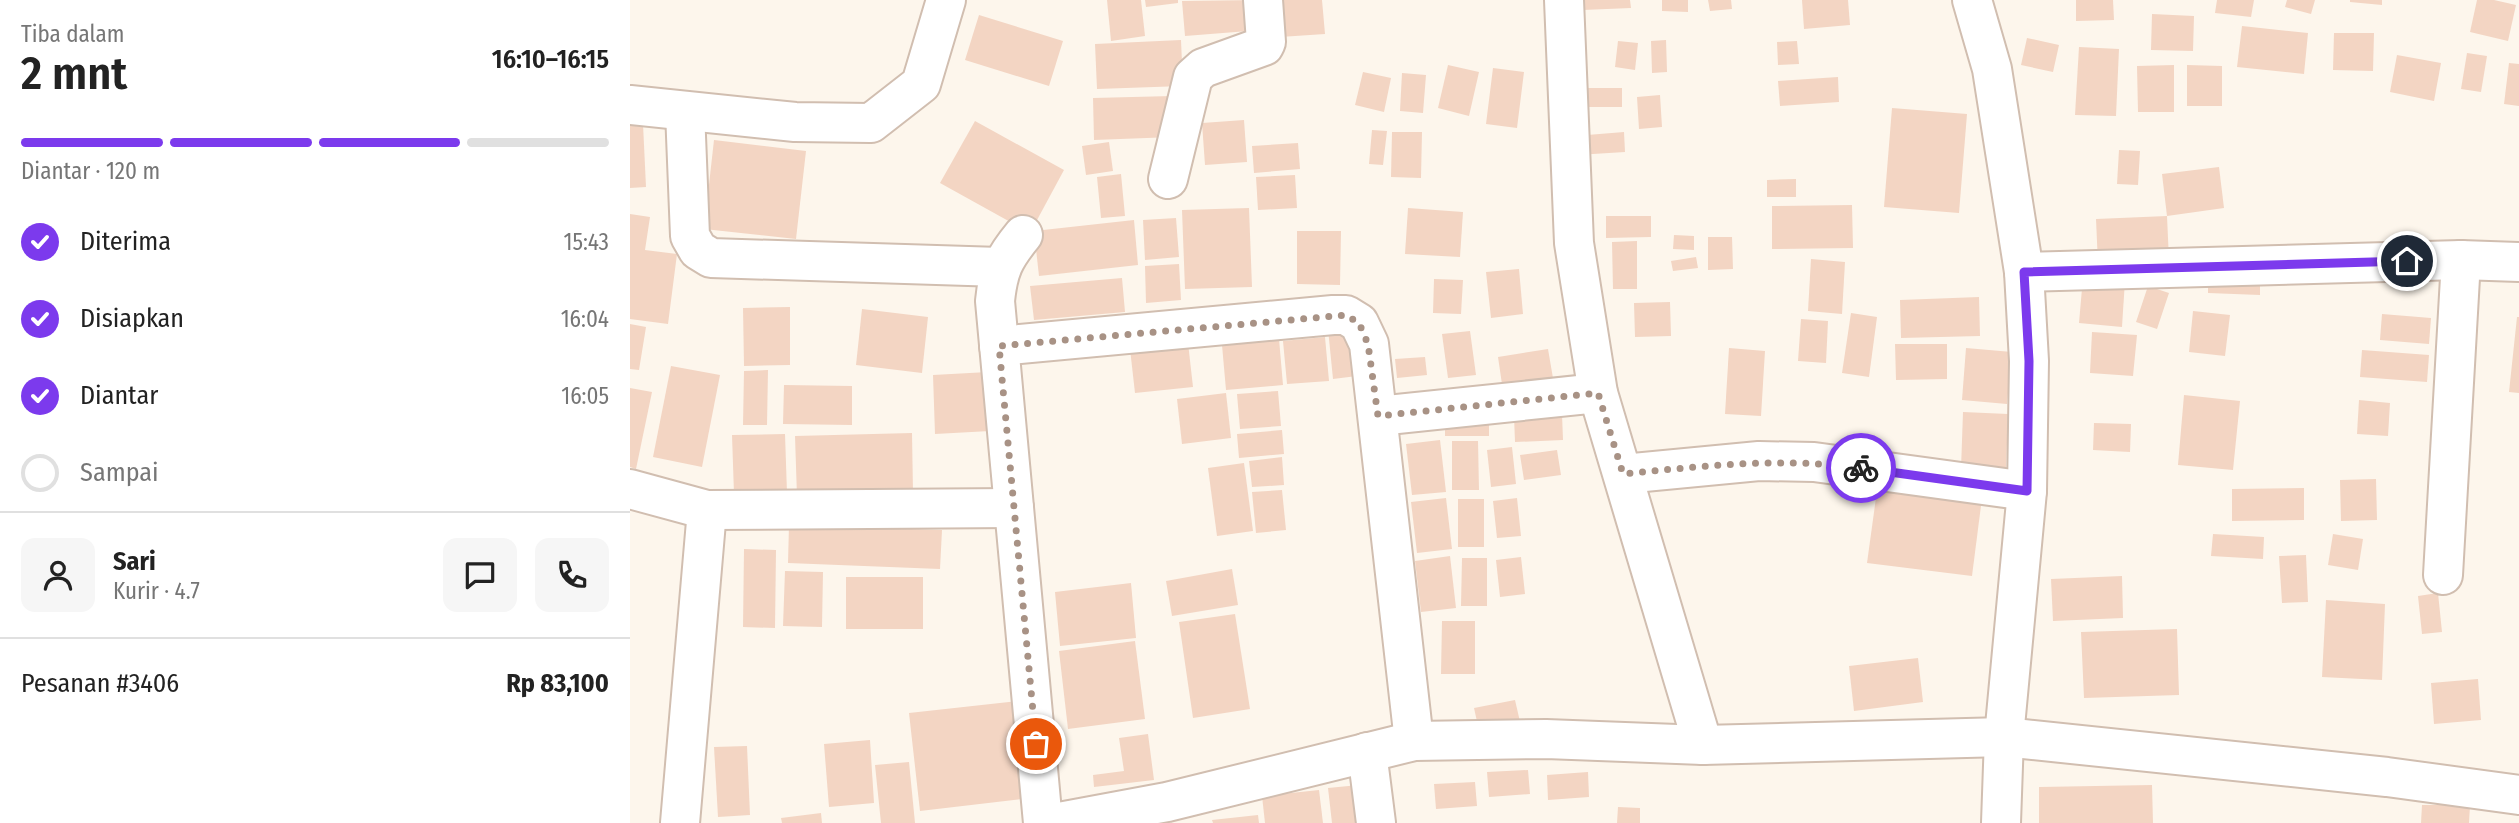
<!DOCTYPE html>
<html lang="id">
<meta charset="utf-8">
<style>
:root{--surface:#fff;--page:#f6f6f6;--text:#222;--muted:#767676;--line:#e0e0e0;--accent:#7c3aed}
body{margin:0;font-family:"Fira Sans Condensed",sans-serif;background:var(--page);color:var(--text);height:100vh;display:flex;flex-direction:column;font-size:26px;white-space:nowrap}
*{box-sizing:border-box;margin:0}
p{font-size:23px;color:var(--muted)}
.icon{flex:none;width:38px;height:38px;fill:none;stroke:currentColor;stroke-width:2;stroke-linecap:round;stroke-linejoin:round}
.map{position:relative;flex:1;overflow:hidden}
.drawer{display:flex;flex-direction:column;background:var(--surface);width:630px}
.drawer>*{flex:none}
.pin{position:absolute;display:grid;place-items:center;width:60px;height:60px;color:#fff;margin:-30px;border:4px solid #fff;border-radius:50%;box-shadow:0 2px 7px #0007}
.courier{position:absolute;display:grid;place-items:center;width:70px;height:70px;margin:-35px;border:5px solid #7c3aed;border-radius:50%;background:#fff;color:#222;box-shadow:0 2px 9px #0007}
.overview em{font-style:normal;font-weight:600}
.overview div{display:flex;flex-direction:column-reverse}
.overview{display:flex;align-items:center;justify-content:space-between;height:119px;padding:0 21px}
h1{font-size:46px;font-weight:600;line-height:52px}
.bar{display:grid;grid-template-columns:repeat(4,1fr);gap:10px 7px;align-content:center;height:84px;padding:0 21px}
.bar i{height:9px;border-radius:5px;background:var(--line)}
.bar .active{background:var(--accent)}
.bar p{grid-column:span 4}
.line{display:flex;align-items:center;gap:18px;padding:0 21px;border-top:2px solid var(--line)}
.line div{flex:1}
.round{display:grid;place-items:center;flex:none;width:74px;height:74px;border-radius:14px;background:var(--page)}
ol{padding:0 21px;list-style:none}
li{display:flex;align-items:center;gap:21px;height:77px}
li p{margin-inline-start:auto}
li .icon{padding:7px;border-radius:50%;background:var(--accent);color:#fff;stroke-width:4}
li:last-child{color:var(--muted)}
li i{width:38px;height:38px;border:4px solid var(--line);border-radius:50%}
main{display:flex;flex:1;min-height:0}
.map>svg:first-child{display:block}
</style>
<main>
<section class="drawer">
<div class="overview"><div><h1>2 mnt</h1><p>Tiba dalam</p></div><em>16:10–16:15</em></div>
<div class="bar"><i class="active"></i><i class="active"></i><i class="active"></i><i></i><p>Diantar · 120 m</p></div>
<ol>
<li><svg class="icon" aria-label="check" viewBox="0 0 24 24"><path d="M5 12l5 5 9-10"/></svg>Diterima<p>15:43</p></li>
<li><svg class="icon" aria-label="check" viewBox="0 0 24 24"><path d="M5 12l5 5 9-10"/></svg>Disiapkan<p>16:04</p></li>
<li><svg class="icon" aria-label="check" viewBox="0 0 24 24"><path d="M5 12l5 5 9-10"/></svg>Diantar<p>16:05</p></li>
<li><i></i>Sampai</li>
</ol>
<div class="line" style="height:126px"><a class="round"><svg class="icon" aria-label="person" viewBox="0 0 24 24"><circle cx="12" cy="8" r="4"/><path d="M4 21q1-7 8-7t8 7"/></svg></a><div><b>Sari</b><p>Kurir · 4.7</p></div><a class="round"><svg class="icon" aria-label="chat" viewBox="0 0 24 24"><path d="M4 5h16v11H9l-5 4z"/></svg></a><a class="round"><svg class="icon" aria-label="phone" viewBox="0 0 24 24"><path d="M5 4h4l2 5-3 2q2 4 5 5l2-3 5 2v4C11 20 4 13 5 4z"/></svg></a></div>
<div class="line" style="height:91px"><div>Pesanan #3406</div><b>Rp 83,100</b></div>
</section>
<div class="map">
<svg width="1889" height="823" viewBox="0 0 1889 823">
<rect width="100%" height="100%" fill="#fdf6ec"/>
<g fill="#f3d5c3">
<polygon points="477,0 511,0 515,36 481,41"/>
<polygon points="515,0 548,0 548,3 516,7"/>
<polygon points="629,0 631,30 555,36 552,1"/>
<polygon points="647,0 692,0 695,34 650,37"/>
<polygon points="952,0 1000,0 1001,8 953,10"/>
<polygon points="1032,0 1058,0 1058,12 1032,11"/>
<polygon points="1078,0 1101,0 1102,9 1080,11"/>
<polygon points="1172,0 1218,0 1220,25 1174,29"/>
<polygon points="1446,0 1483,0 1484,20 1446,21"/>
<polygon points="1587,0 1624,0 1621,17 1585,13"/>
<polygon points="1657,0 1685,0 1681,14 1655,7"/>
<polygon points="1720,0 1752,0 1752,5 1720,2"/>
<polygon points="1847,0 1864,0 1886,5 1878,41 1840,32"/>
<polygon points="1522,14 1564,16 1563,51 1521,50"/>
<polygon points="349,15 433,41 419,86 335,60"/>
<polygon points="1612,26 1678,33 1674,74 1607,67"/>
<polygon points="1704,33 1744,33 1743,71 1703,70"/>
<polygon points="1397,38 1429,45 1423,72 1391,65"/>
<polygon points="551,40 553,86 467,89 465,44"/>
<polygon points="1036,40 1037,72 1022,73 1021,41"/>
<polygon points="988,41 1008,43 1005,70 985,67"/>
<polygon points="1167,41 1169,64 1148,65 1147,42"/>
<polygon points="1449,47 1489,49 1486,116 1445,115"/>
<polygon points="1837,53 1857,56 1851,92 1831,89"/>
<polygon points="1767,55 1811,63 1804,101 1760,92"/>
<polygon points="1879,63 1889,64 1889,106 1874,104"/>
<polygon points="818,65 849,72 839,116 808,108"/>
<polygon points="1544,65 1544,112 1508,112 1507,66"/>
<polygon points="1557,65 1592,66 1592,106 1557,106"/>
<polygon points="863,68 894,72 887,128 856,124"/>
<polygon points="733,72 761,78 754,112 725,105"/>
<polygon points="772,73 796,75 793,113 770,111"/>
<polygon points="1208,77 1209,102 1150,106 1148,81"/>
<polygon points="949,88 992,88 992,107 948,107"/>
<polygon points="1030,95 1032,127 1009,129 1007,97"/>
<polygon points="542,96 543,137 464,140 463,98"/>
<polygon points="1262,108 1337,114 1329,213 1254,207"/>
<polygon points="614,120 617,162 575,165 572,123"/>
<polygon points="345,121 434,170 400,233 310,183"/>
<polygon points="0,124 13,124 16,187 0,188"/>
<polygon points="742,130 757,131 753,165 739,164"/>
<polygon points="762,132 792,132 791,178 761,177"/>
<polygon points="994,132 995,152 947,155 945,136"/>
<polygon points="84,140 176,151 166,239 74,229"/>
<polygon points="479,142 483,171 456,175 452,146"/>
<polygon points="668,143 670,169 624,173 622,146"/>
<polygon points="1489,150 1510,151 1508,185 1487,184"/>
<polygon points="1589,167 1594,208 1537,216 1532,174"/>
<polygon points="491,174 495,216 471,218 467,177"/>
<polygon points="665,175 667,208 628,210 626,177"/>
<polygon points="1166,179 1166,197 1137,197 1137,180"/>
<polygon points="1222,205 1223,248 1142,249 1142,206"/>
<polygon points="619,208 622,287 555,289 552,210"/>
<polygon points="778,208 833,212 830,257 775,254"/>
<polygon points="0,214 20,217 15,250 47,254 38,324 0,319"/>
<polygon points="976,216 1021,216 1021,237 976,238"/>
<polygon points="1537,216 1539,260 1468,264 1466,219"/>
<polygon points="546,218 549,257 515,260 513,220"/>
<polygon points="504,220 508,265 409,276 404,231"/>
<polygon points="667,231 711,231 710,285 667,284"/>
<polygon points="1044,235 1064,236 1064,250 1043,249"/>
<polygon points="1078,237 1102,237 1103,269 1078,270"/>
<polygon points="1007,241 1007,289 983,289 982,242"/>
<polygon points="1066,257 1068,268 1043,271 1041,261"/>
<polygon points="1181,259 1215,262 1212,314 1178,311"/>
<polygon points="549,264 551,300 516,303 515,266"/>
<polygon points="889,269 893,314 861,318 856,272"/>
<polygon points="1578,272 1630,274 1630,295 1578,293"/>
<polygon points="1453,277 1495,280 1492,327 1449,323"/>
<polygon points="492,278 495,312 404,320 400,286"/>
<polygon points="804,279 833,280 831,314 803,313"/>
<polygon points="1518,286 1539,293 1527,329 1506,322"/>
<polygon points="1349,297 1350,336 1271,338 1270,300"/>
<polygon points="1040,302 1041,336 1005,337 1004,303"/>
<polygon points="160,307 160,365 114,366 113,308"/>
<polygon points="232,309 298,317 292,373 226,365"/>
<polygon points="1563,311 1600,315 1595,356 1559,352"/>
<polygon points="1221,313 1247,317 1239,377 1212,373"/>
<polygon points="1752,314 1801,318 1799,344 1750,340"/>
<polygon points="1887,317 1889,317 1889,393 1879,392"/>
<polygon points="1171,319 1198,321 1196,363 1168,361"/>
<polygon points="0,324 16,327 9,370 0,369"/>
<polygon points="722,326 727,376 703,379 698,329"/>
<polygon points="840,331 846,375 818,378 812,334"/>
<polygon points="1462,332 1507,335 1503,376 1460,373"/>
<polygon points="557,334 563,387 505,393 499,340"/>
<polygon points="695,337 699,381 657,384 653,341"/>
<polygon points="649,339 653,385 596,390 592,345"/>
<polygon points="1265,344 1317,344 1317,379 1266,380"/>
<polygon points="1099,348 1135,351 1131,416 1095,414"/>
<polygon points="1336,348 1382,352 1377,404 1332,400"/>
<polygon points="918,349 924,384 873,391 868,357"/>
<polygon points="1732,350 1799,355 1797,382 1730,377"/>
<polygon points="795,357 797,375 767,378 765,359"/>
<polygon points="41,366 90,375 72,467 23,457"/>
<polygon points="138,370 137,425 113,425 114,371"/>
<polygon points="358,372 360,431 305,434 303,375"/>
<polygon points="154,385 222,386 222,425 153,424"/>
<polygon points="0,388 22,392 6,469 0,467"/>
<polygon points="648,391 651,426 610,429 607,394"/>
<polygon points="596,393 601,438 552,444 547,399"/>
<polygon points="1554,395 1610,401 1603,470 1548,465"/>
<polygon points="1729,400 1760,403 1758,436 1727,434"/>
<polygon points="1333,412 1378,414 1376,471 1331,469"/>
<polygon points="859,413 859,436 815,436 815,414"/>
<polygon points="932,414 933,440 885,442 884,416"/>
<polygon points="1464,423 1501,424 1500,452 1463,450"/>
<polygon points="652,430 654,454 609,458 607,434"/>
<polygon points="282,433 283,493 167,497 165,436"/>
<polygon points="155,434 157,493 104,494 102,435"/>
<polygon points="810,440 816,492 782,495 776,444"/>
<polygon points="822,441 848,441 849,490 822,490"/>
<polygon points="882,447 886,484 861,487 857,450"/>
<polygon points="927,450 931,475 894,480 890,455"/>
<polygon points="652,457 654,485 622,487 619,461"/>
<polygon points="614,463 623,531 587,536 578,468"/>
<polygon points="1249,476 1353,490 1342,576 1237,563"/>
<polygon points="1746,479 1747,520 1711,521 1710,480"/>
<polygon points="1674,488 1674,520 1602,521 1602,489"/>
<polygon points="652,490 656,530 626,533 622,492"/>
<polygon points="816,498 822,549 787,553 781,502"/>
<polygon points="887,498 891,536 867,538 863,501"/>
<rect x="828" y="499" width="26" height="48"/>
<polygon points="159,525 312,530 310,569 158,563"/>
<polygon points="1583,534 1634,537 1633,559 1581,556"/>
<polygon points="1703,534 1733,539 1728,570 1698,565"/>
<polygon points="114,549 146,550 145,628 113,627"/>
<polygon points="1676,555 1678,602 1652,603 1649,556"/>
<polygon points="820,556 826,608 791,612 785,561"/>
<polygon points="891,557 895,594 870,597 866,560"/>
<polygon points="832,558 857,558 857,606 831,606"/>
<polygon points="602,569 608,605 542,616 536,581"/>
<polygon points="155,571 193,572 192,627 153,626"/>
<polygon points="1492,576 1493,618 1423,621 1421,579"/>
<rect x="216" y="577" width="77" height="52"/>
<polygon points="501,583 506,638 430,646 425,592"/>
<polygon points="1808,593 1812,632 1792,634 1788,596"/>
<polygon points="1696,600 1755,604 1752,680 1692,677"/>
<polygon points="605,614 620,709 563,718 549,622"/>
<polygon points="812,621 845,621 845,674 811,674"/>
<polygon points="1547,629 1549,695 1454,698 1451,632"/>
<polygon points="505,641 515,719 438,729 429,651"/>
<polygon points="1288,658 1293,702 1224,711 1219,666"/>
<polygon points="1848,679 1851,720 1804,724 1801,683"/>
<polygon points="885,700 891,726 850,735 844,708"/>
<polygon points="389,701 400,798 290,811 279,713"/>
<polygon points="518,734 524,780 464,787 463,775 494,771 489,738"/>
<polygon points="240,740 244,803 199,807 194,744"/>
<polygon points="117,746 120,815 88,817 84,747"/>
<polygon points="279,762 285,823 251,823 245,765"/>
<polygon points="898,770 900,794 859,797 857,772"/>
<polygon points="958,772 959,797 918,800 917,775"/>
<polygon points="845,782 847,806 806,809 804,784"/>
<polygon points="739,784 744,823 702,823 698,788"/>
<polygon points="1522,785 1523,823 1409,823 1409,787"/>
<polygon points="689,790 693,823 635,823 632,796"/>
<polygon points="1792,805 1840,805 1839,823 1791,823"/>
<polygon points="988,807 1010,808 1010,823 987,823"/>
<polygon points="191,813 192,823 152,823 151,818"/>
<polygon points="628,815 629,823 583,823 582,820"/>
</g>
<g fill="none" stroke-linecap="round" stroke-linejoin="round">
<defs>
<g id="minor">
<polyline points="934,0 944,243 968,393 1073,745"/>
<polyline points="1342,0 1362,69 1394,272 1399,361 1397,491 1374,737 1371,823"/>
<polyline points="0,105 165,122 241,123 291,84 316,0"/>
<polyline points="55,111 60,236 68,250 81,258 370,267"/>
<polyline points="538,179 563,77 573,68 634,46 636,42 633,0"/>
<path d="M393 235C374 258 368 270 365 301L413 823"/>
<polyline points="1394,272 1831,260 1889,262"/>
<polyline points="369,346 703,315 716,315 729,323 739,344 784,741"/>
<polyline points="748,416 968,393"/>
<polyline points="993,474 1129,461 1184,462 1397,491"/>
<polyline points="0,489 77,510 384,508"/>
<polyline points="1813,575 1831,260"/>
<polyline points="737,752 746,823"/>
<polyline points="50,823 77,510"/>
<polyline points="424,823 537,802 784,741 916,739 1073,745 1374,737 1757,777 1889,795"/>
</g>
</defs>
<use href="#minor" stroke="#d1beb0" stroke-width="42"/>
<use href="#minor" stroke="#fff" stroke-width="38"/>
</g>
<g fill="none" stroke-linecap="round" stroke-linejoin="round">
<path stroke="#a89285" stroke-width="7" stroke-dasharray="0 12.6" d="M406 744 369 346 716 315 729 323 738 344 748 416 968 393 993 474C1073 466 1151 457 1231 468"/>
<polyline stroke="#7c3aed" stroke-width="9" points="1231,468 1397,491 1399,361 1394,272 1777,261"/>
</g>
</svg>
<div class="pin" style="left:406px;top:744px;background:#ea580c"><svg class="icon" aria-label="bag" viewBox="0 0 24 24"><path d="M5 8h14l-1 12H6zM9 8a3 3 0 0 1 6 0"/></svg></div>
<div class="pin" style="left:1777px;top:261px;background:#1f2937"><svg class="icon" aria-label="home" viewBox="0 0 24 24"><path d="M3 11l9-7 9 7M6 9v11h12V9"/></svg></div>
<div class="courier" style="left:1231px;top:468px"><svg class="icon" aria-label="bike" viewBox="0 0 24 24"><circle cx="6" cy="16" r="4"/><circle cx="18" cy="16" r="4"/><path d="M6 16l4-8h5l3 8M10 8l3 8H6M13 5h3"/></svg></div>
</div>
</main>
